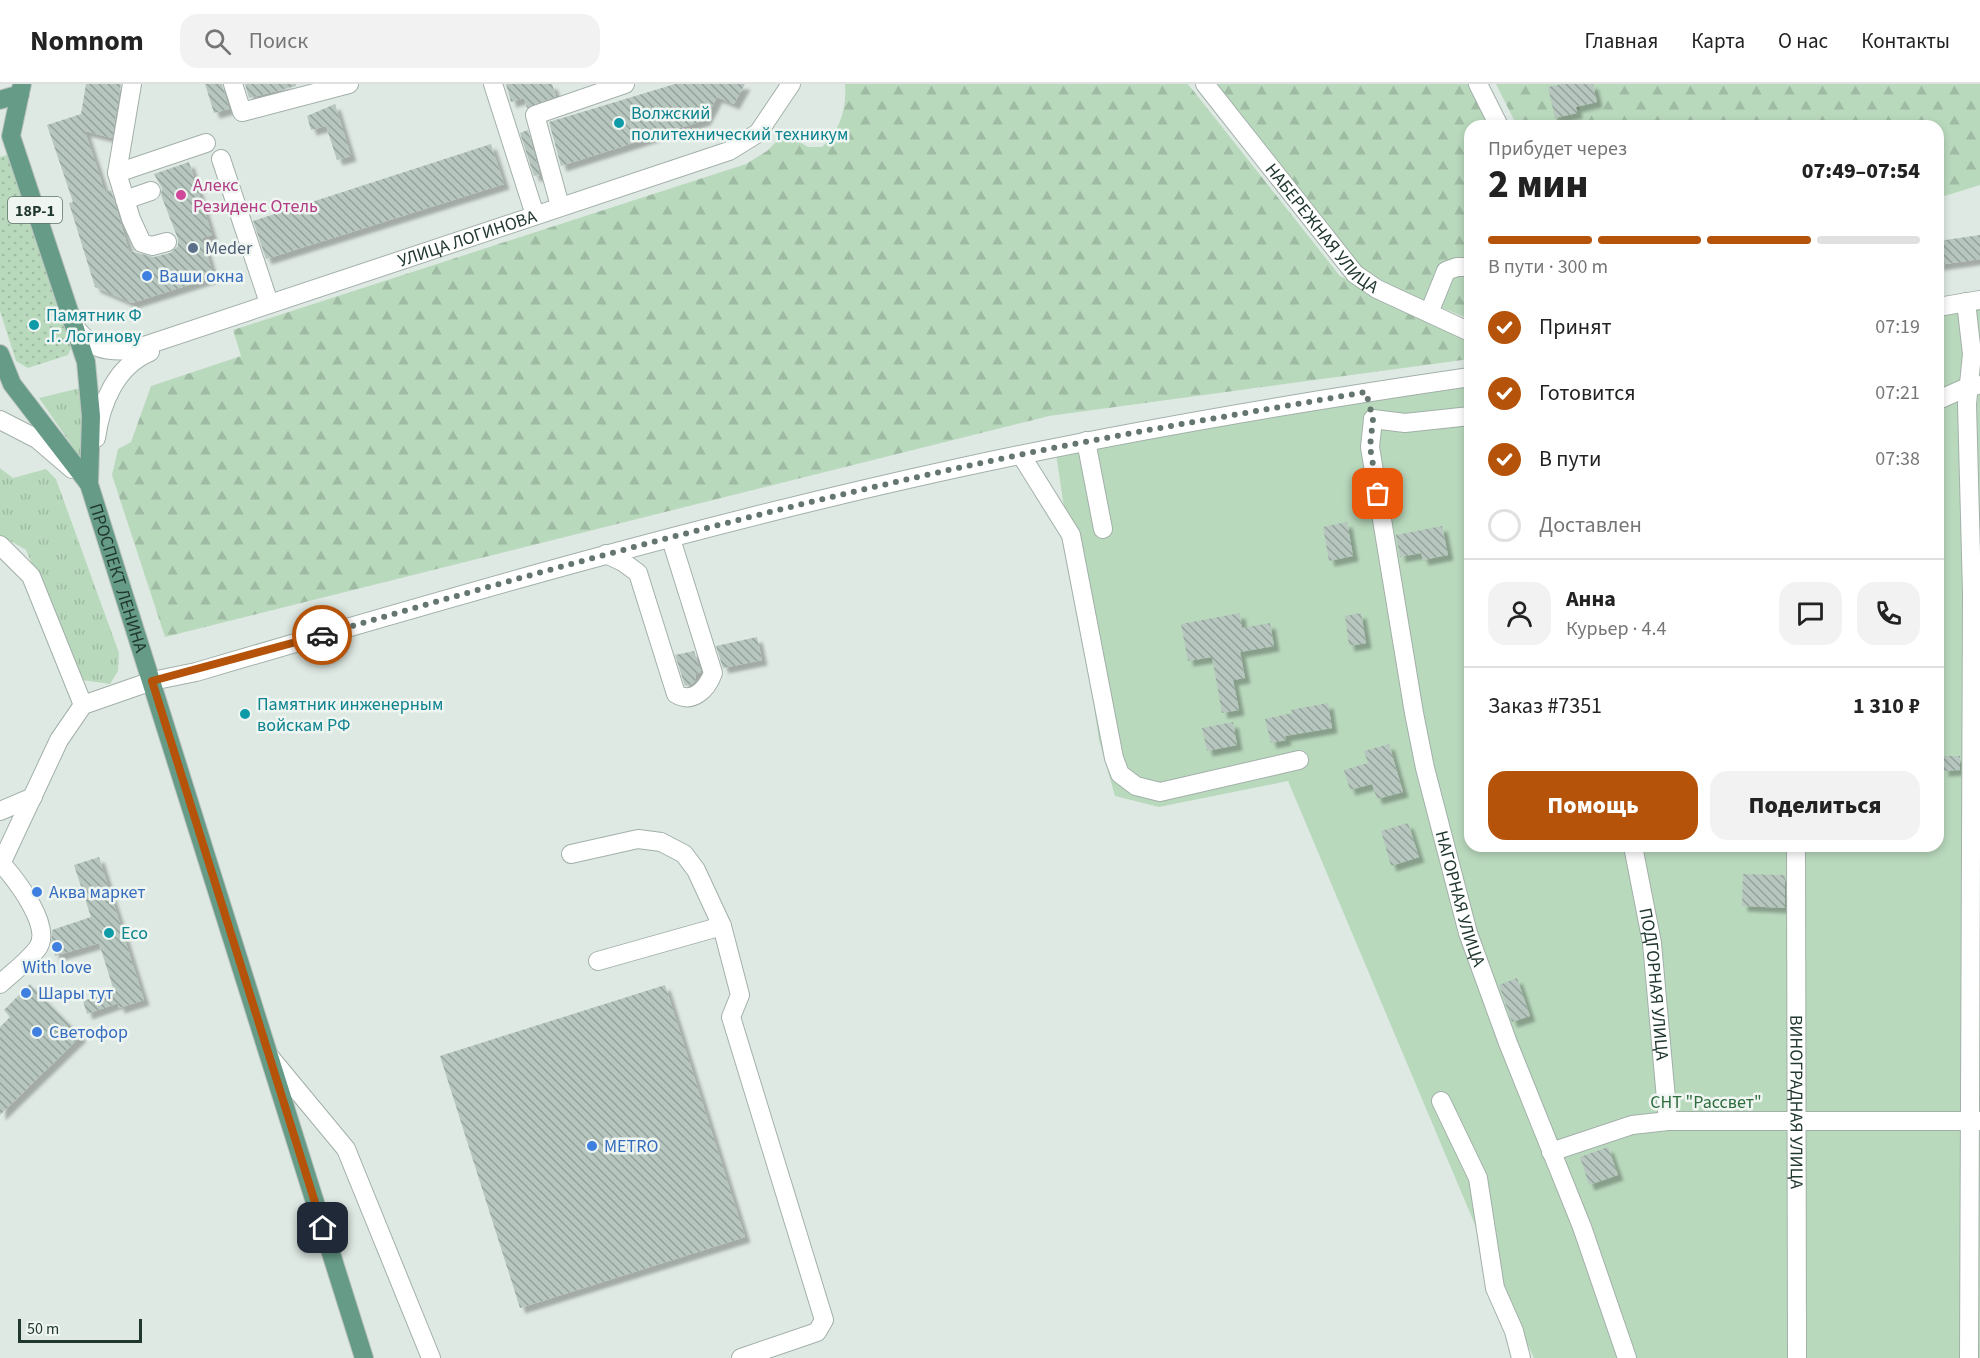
<!DOCTYPE html>
<html lang="ru">
<meta charset="utf-8">
<style>
:root{--surface:#fff;--page:#f2f2f2;--text:#222;--muted:#767676;--line:#e0e0e0;--accent:#b45309}
body{margin:0;font-family:"Source Sans 3",sans-serif;background:var(--page);color:var(--text);height:100vh;display:flex;flex-direction:column;font-size:22px;white-space:nowrap}
*{box-sizing:border-box;margin:0}
p{font-size:20px;color:var(--muted)}
.icon{flex:none;width:33px;height:33px;fill:none;stroke:currentColor;stroke-width:2;stroke-linecap:round;stroke-linejoin:round}
.map{position:relative;flex:1;overflow:hidden}
.side{position:absolute;left:1464px;top:36px;width:480px;height:732px;display:flex;flex-direction:column;background:var(--surface);border-radius:18px;box-shadow:0 3px 9px #0003}
.side>*{flex:none}
.scale{position:absolute;left:18px;bottom:15px;width:124px;box-sizing:border-box;padding-left:6px;border:3px solid #21382f;border-top:0;font-size:16px;line-height:21px;white-space:nowrap;color:#21382f;-webkit-text-stroke:4px #eff6f1;paint-order:stroke}
.pin{position:absolute;display:grid;place-items:center;width:51px;height:51px;color:#fff;margin:-26px;border-radius:12px;box-shadow:0 3px 9px #0006}
.courier{position:absolute;display:grid;place-items:center;width:60px;height:60px;margin:-30px;border:4px solid #b45309;border-radius:50%;background:#fff;color:#222;box-shadow:0 2px 8px #0007}
.summary em{font-style:normal;font-weight:800}
.summary div{display:flex;flex-direction:column-reverse}
.summary{display:flex;align-items:center;justify-content:space-between;height:102px;padding:0 24px}
h1{font-size:39px;font-weight:800;line-height:45px}
.bar{display:grid;grid-template-columns:repeat(4,1fr);gap:9px 6px;align-content:center;height:72px;padding:0 24px}
.bar i{height:8px;border-radius:4px;background:var(--line)}
.bar .active{background:var(--accent)}
.bar p{grid-column:span 4}
.line{display:flex;align-items:center;gap:15px;padding:0 24px;border-top:2px solid var(--line)}
.line div{flex:1}
.round{display:grid;place-items:center;flex:none;width:63px;height:63px;border-radius:18px;background:var(--page)}
ol{padding:0 24px;list-style:none}
li{display:flex;align-items:center;gap:18px;height:66px}
li p{margin-inline-start:auto}
li .icon{padding:6px;border-radius:50%;background:var(--accent);color:#fff;stroke-width:4}
li:last-child{color:var(--muted)}
li i{width:33px;height:33px;border:3px solid var(--line);border-radius:50%}
.action{display:flex;gap:12px;margin-top:auto;padding:12px 24px}
.action a{flex:1;height:69px;border-radius:18px;background:var(--accent);color:#fff;font-size:24px;font-weight:800;line-height:69px;text-align:center}
.action a+a{background:var(--page);color:var(--text)}
header{display:flex;align-items:center;gap:36px;box-sizing:border-box;height:84px;padding:0 30px;background:var(--surface);border-bottom:2px solid var(--line)}
header strong{font-size:28px}
nav{display:flex;gap:33px;margin-inline-start:auto;font-size:21px}
.search{width:420px;height:54px;background:var(--page);display:flex;align-items:center;gap:15px;box-sizing:border-box;padding:0 21px;border-radius:18px;color:var(--muted);font-size:22px}
.map>svg:first-child{display:block}
</style>
<header>
<strong>Nomnom</strong>
<div class="search"><svg class="icon" aria-label="search" viewBox="0 0 24 24"><circle cx="10" cy="10" r="6"/><path d="M15 15l6 6"/></svg>Поиск</div>
<nav><a>Главная</a><a>Карта</a><a>О нас</a><a>Контакты</a></nav>
</header>
<div class="map">
<svg width="1980" height="1274" viewBox="0 0 1980 1274">
<defs>
<pattern id="grass-tufts" width="24" height="20" patternUnits="userSpaceOnUse" patternTransform="scale(1.5)"><rect width="24" height="20" fill="#b9d9bd"/><path d="M3 7l-1-3M5 7V3M7 7l1-3M15 17l-1-3M17 17v-4M19 17l1-3" fill="none" stroke="#9fbba3"/></pattern>
<pattern id="forest-firs" width="22" height="20" patternUnits="userSpaceOnUse" patternTransform="scale(1.5)"><rect width="22" height="20" fill="#b9d9bd"/><path d="M5 1l3.5 6h-7zM16 11l3.5 6h-7z" fill="#9fbba3"/></pattern>
<pattern id="park-dots" width="8" height="8" patternUnits="userSpaceOnUse" patternTransform="scale(1.5)"><rect width="8" height="8" fill="#b9d9bd"/><path d="M2 2h.1M6 6h.1" fill="none" stroke="#9fbba3" stroke-width="1.8" stroke-linecap="round"/></pattern>
<pattern id="building-back-hatch" width="6" height="6" patternUnits="userSpaceOnUse" patternTransform="scale(1.5)"><rect width="6" height="6" fill="#b7c6bf"/><path d="M-1 5l2 2M0 0l6 6M5-1l2 2" fill="none" stroke="#94a29c"/></pattern>
<filter id="shadow"><feDropShadow dx="5.5" dy="5.5" stdDeviation="1.5" flood-color="#0004"/></filter>
</defs>
<rect width="100%" height="100%" fill="#dfe9e3"/>
<g fill="url(#grass-tufts)">
<polygon points="80,304 86,382 39,314"/>
<polygon points="0,384 13,394 46,385 56,395 119,569 118,587 110,600 82,596 26,466 0,451"/>
</g>
<g fill="url(#forest-firs)">
<path d="M845 0H1188L1340 192 1470 256V275L1049 332 165 553 112 391 118 365 131 358 151 302 241 272 233 246 746 80 767 67 785 49 808 63H822C840 47 847 24 845 0Z"/>
<polygon points="1215,0 1470,0 1491,42 1470,42 1470,235 1404,209 1364,186"/>
<polygon points="1496,0 1980,0 1980,101 1938,114 1938,42 1517,42"/>
</g>
<polygon fill="url(#park-dots)" points="10,70 43,169 71,264 68,271 28,284 16,277 0,227 0,73"/>
<polygon fill="#b9d9bd" points="1980,222 1980,1274 1534,1274 1513,1231 1288,697 1159,723 1115,712 1099,656 1056,370 1470,298 1470,762 1938,762 1938,227"/>
<g fill="url(#building-back-hatch)" filter="url(#shadow)">
<polygon points="86,0 121,0 112,54 85,47 105,108 111,106 129,167 154,173 170,169 178,162 178,155 161,111 162,104 154,90 189,78 212,151 202,154 214,193 132,219 95,203 69,119 73,118 47,41 81,30"/>
<polygon points="205,0 222,0 229,25 214,29"/>
<polygon points="245,0 296,0 296,2 249,14"/>
<polygon points="506,0 552,0 556,12 527,24 524,14 511,18"/>
<polygon points="675,0 745,0 734,20 717,13 705,36 561,82 549,38"/>
<polygon points="1562,0 1593,0 1597,18 1576,23 1577,29 1555,34 1548,3"/>
<polygon points="335,20 351,72 337,76 326,42 311,46 307,32"/>
<polygon points="528,46 540,91 534,92 520,49"/>
<polygon points="491,60 504,100 266,175 253,137"/>
<polygon points="1980,151 1980,175 1938,181 1938,157"/>
<polygon points="1347,438 1353,472 1329,477 1323,443"/>
<polygon points="1442,442 1448,471 1423,476 1421,469 1400,473 1396,451"/>
<polygon points="1240,529 1242,544 1270,539 1274,562 1240,568 1245,594 1233,596 1239,626 1222,629 1212,573 1188,577 1181,540"/>
<polygon points="1361,529 1366,559 1349,562 1345,532"/>
<polygon points="757,553 762,576 723,584 716,562"/>
<polygon points="694,567 701,588 695,590 696,596 692,600 685,602 675,571"/>
<polygon points="1328,619 1332,644 1285,652 1286,656 1271,659 1265,635 1292,629 1291,626"/>
<polygon points="1233,638 1237,661 1207,667 1202,644"/>
<polygon points="1389,660 1403,708 1377,715 1372,700 1350,706 1344,686 1368,679 1364,667"/>
<polygon points="1943,672 1960,672 1960,686 1943,687"/>
<polygon points="1408,739 1419,773 1391,782 1381,747"/>
<polygon points="99,773 144,916 119,924 118,919 87,930 83,917 114,907 99,859 55,872 51,860 52,846 91,833 74,781"/>
<polygon points="1743,790 1785,791 1785,824 1742,822"/>
<polygon points="1517,894 1530,932 1512,938 1499,901"/>
<polygon points="30,900 81,952 0,1031 0,943 10,933 4,926"/>
<polygon points="665,901 745,1153 520,1224 440,972"/>
<polygon points="1608,1063 1618,1091 1589,1101 1580,1073"/>
</g>
<g fill="none" stroke-linecap="round" stroke-linejoin="round">
<defs>
<g id="minor">
<polyline points="132,0 117,89 131,135 142,159 152,162 167,158"/>
<polyline points="233,0 242,28 349,0"/>
<polyline points="493,0 535,131"/>
<path id="s1" d="M1205 0 1355 190 1377 205 1470 248"/>
<polyline points="1478,0 1499,42"/>
<polyline points="221,75 269,219"/>
<polyline points="117,89 206,59"/>
<polyline points="125,116 151,107"/>
<polyline points="560,122 535,31 625,0"/>
<polyline points="1966,218 1972,270 1967,320 1972,509 1969,1274"/>
<polyline points="1938,223 1980,216"/>
<polyline points="1429,229 1446,187 1457,183 1470,183"/>
<path id="s2" d="M74 242C93 265 102 268 132 266L729 67 758 49 791 0"/>
<polyline points="1938,316 1970,302 1978,301"/>
<path id="s3" d="M1373 335 1370 363 1414 629 1425 684 1468 849 1508 959 1582 1143 1627 1274"/>
<polyline points="1373,335 1405,339 1470,332"/>
<polyline points="0,336 37,355 72,385"/>
<path d="M96 354C101 319 116 282 150 268"/>
<polyline points="1086,357 1103,445"/>
<polyline points="1021,371 1071,451 1114,674 1120,690 1136,702 1160,708 1299,676"/>
<polyline points="0,461 31,492 83,621"/>
<path d="M606 470 623 478 638 489 676 610C693 620 707 605 713 589L671 455"/>
<polyline points="0,727 33,713"/>
<path id="s4" d="M1633 762 1652 859 1668 1037"/>
<path id="s5" d="M1796 762 1797 1274"/>
<polyline points="571,770 638,755 661,758 684,770 696,786 722,842 740,911 731,933 824,1236 817,1248 741,1274"/>
<path d="M0 782 59 656 83 621 152 597 196 588C448 514 701 440 958 384 1128 347 1299 318 1470 293"/>
<polyline points="598,877 722,842"/>
<path d="M0 900C12 889 27 878 37 865 54 844 16 796 2 780"/>
<polyline points="269,972 346,1065 431,1274"/>
<polyline points="1441,1017 1478,1094 1495,1204 1514,1247 1521,1274"/>
<polyline points="1551,1068 1632,1041 1668,1037 1980,1037"/>
</g>
<g id="major">
<path id="s6" d="M22 0 11 52 86 278 91 332 89 400 364 1274"/>
<polyline points="0,16 20,10"/>
<polyline points="0,270 12,300 89,400"/>
</g>
</defs>
<use href="#minor" stroke="#a2b0a9" stroke-width="20"/>
<use href="#major" stroke="#bcc3c1" stroke-width="20"/>
<use href="#minor" stroke="#fff" stroke-width="18"/>
<use href="#major" stroke="#669c87" stroke-width="18"/>
</g>
<g fill="none" stroke-linecap="round" stroke-linejoin="round">
<path stroke="#64766e" stroke-width="6" stroke-dasharray="0 10.8" d="M322 551C532 489 744 431 958 384 1093 354 1229 332 1366 308L1373 335 1370 363 1378 410"/>
<polyline stroke="#b45309" stroke-width="8" points="322,551 152,597 323,1144"/>
</g>
<g fill="#0f9aa8" stroke="#eff6f1" stroke-width="2">
<circle cx="619" cy="39" r="6"/>
<circle cx="34" cy="241" r="6"/>
<circle cx="245" cy="630" r="6"/>
<circle cx="109" cy="849" r="6"/>
</g>
<circle fill="#d1479c" stroke="#eff6f1" stroke-width="2" cx="181" cy="111" r="6"/>
<circle fill="#5c6f8a" stroke="#eff6f1" stroke-width="2" cx="193" cy="164" r="6"/>
<g fill="#3f7fe0" stroke="#eff6f1" stroke-width="2">
<circle cx="147" cy="192" r="6"/>
<circle cx="37" cy="808" r="6"/>
<circle cx="57" cy="863" r="6"/>
<circle cx="26" cy="909" r="6"/>
<circle cx="37" cy="948" r="6"/>
<circle cx="592" cy="1062" r="6"/>
</g>
<g text-anchor="middle" stroke-width="5" stroke-linejoin="round" paint-order="stroke">
<rect fill="#eff6f1" stroke="#5f7169" stroke-width="1.5" x="8" y="113" width="54" height="26" rx="4.5"/>
<g font-size="16" font-weight="bold" fill="#21382f">
<text x="35" y="132">18Р-1</text>
</g>
<g font-size="18" fill="#0d838f" stroke="#eff6f1" text-anchor="start">
<text x="631" y="35">Волжский<tspan x="631" dy="21">политехнический техникум</tspan></text>
<text x="46" y="237">Памятник Ф<tspan x="46" dy="21">.Г. Логинову</tspan></text>
<text x="257" y="626">Памятник инженерным<tspan x="257" dy="21">войскам РФ</tspan></text>
<text x="121" y="855">Eco</text>
</g>
<g font-size="18" fill="#b23c85" stroke="#eff6f1" text-anchor="start">
<text x="193" y="107">Алекс<tspan x="193" dy="21">Резиденс Отель</tspan></text>
</g>
<g font-size="18" fill="#21382f" stroke="#eff6f1">
<text dy="6" stroke="none"><textPath href="#s1" startOffset="186">НАБЕРЕЖНАЯ УЛИЦА</textPath></text>
<text dy="6" stroke="none"><textPath href="#s2" startOffset="420">УЛИЦА ЛОГИНОВА</textPath></text>
<text dy="6" stroke="none"><textPath href="#s6" startOffset="512">ПРОСПЕКТ ЛЕНИНА</textPath></text>
<text dy="6" stroke="none"><textPath href="#s3" startOffset="489">НАГОРНАЯ УЛИЦА</textPath></text>
<text dy="6" stroke="none"><textPath href="#s4" startOffset="140">ПОДГОРНАЯ УЛИЦА</textPath></text>
<text dy="6" stroke="none"><textPath href="#s5" startOffset="256">ВИНОГРАДНАЯ УЛИЦА</textPath></text>
</g>
<g font-size="18" fill="#4e5e75" stroke="#eff6f1" text-anchor="start">
<text x="205" y="170">Meder</text>
</g>
<g font-size="18" fill="#366cbe" stroke="#eff6f1" text-anchor="start">
<text x="159" y="198">Ваши окна</text>
<text x="49" y="814">Аква маркет</text>
<text x="57" y="889" text-anchor="middle">With love</text>
<text x="38" y="915">Шары тут</text>
<text x="49" y="954">Светофор</text>
<text x="604" y="1068">METRO</text>
</g>
<g font-size="18" fill="#2e6c3e" stroke="#eff6f1">
<text x="1706" y="1024">СНТ "Рассвет"</text>
</g>
</g>
</svg>
<div class="scale">50 m</div>
<div class="pin" style="left:1378px;top:410px;background:#ea580c"><svg class="icon" aria-label="bag" viewBox="0 0 24 24"><path d="M5 8h14l-1 12H6zM9 8a3 3 0 0 1 6 0"/></svg></div>
<div class="pin" style="left:323px;top:1144px;background:#1f2937"><svg class="icon" aria-label="home" viewBox="0 0 24 24"><path d="M3 11l9-7 9 7M6 9v11h12V9"/></svg></div>
<div class="courier" style="left:322px;top:551px"><svg class="icon" aria-label="car" viewBox="0 0 24 24"><path d="M5 17H2v-5l4-1 3-4h7l3 4 3 1v5h-3M9 17h6M6 11h13"/><circle cx="7" cy="17" r="2"/><circle cx="17" cy="17" r="2"/></svg></div>
<section class="side">
<div class="summary"><div><h1>2 мин</h1><p>Прибудет через</p></div><em>07:49–07:54</em></div>
<div class="bar"><i class="active"></i><i class="active"></i><i class="active"></i><i></i><p>В пути · 300 m</p></div>
<ol>
<li><svg class="icon" aria-label="check" viewBox="0 0 24 24"><path d="M5 12l5 5 9-10"/></svg>Принят<p>07:19</p></li>
<li><svg class="icon" aria-label="check" viewBox="0 0 24 24"><path d="M5 12l5 5 9-10"/></svg>Готовится<p>07:21</p></li>
<li><svg class="icon" aria-label="check" viewBox="0 0 24 24"><path d="M5 12l5 5 9-10"/></svg>В пути<p>07:38</p></li>
<li><i></i>Доставлен</li>
</ol>
<div class="line" style="height:108px"><a class="round"><svg class="icon" aria-label="person" viewBox="0 0 24 24"><circle cx="12" cy="8" r="4"/><path d="M4 21q1-7 8-7t8 7"/></svg></a><div><b>Анна</b><p>Курьер · 4.4</p></div><a class="round"><svg class="icon" aria-label="chat" viewBox="0 0 24 24"><path d="M4 5h16v11H9l-5 4z"/></svg></a><a class="round"><svg class="icon" aria-label="phone" viewBox="0 0 24 24"><path d="M5 4h4l2 5-3 2q2 4 5 5l2-3 5 2v4C11 20 4 13 5 4z"/></svg></a></div>
<div class="line" style="height:78px"><div>Заказ #7351</div><b>1 310 ₽</b></div>
<div class="action"><a>Помощь</a><a>Поделиться</a></div>
</section>
</div>
